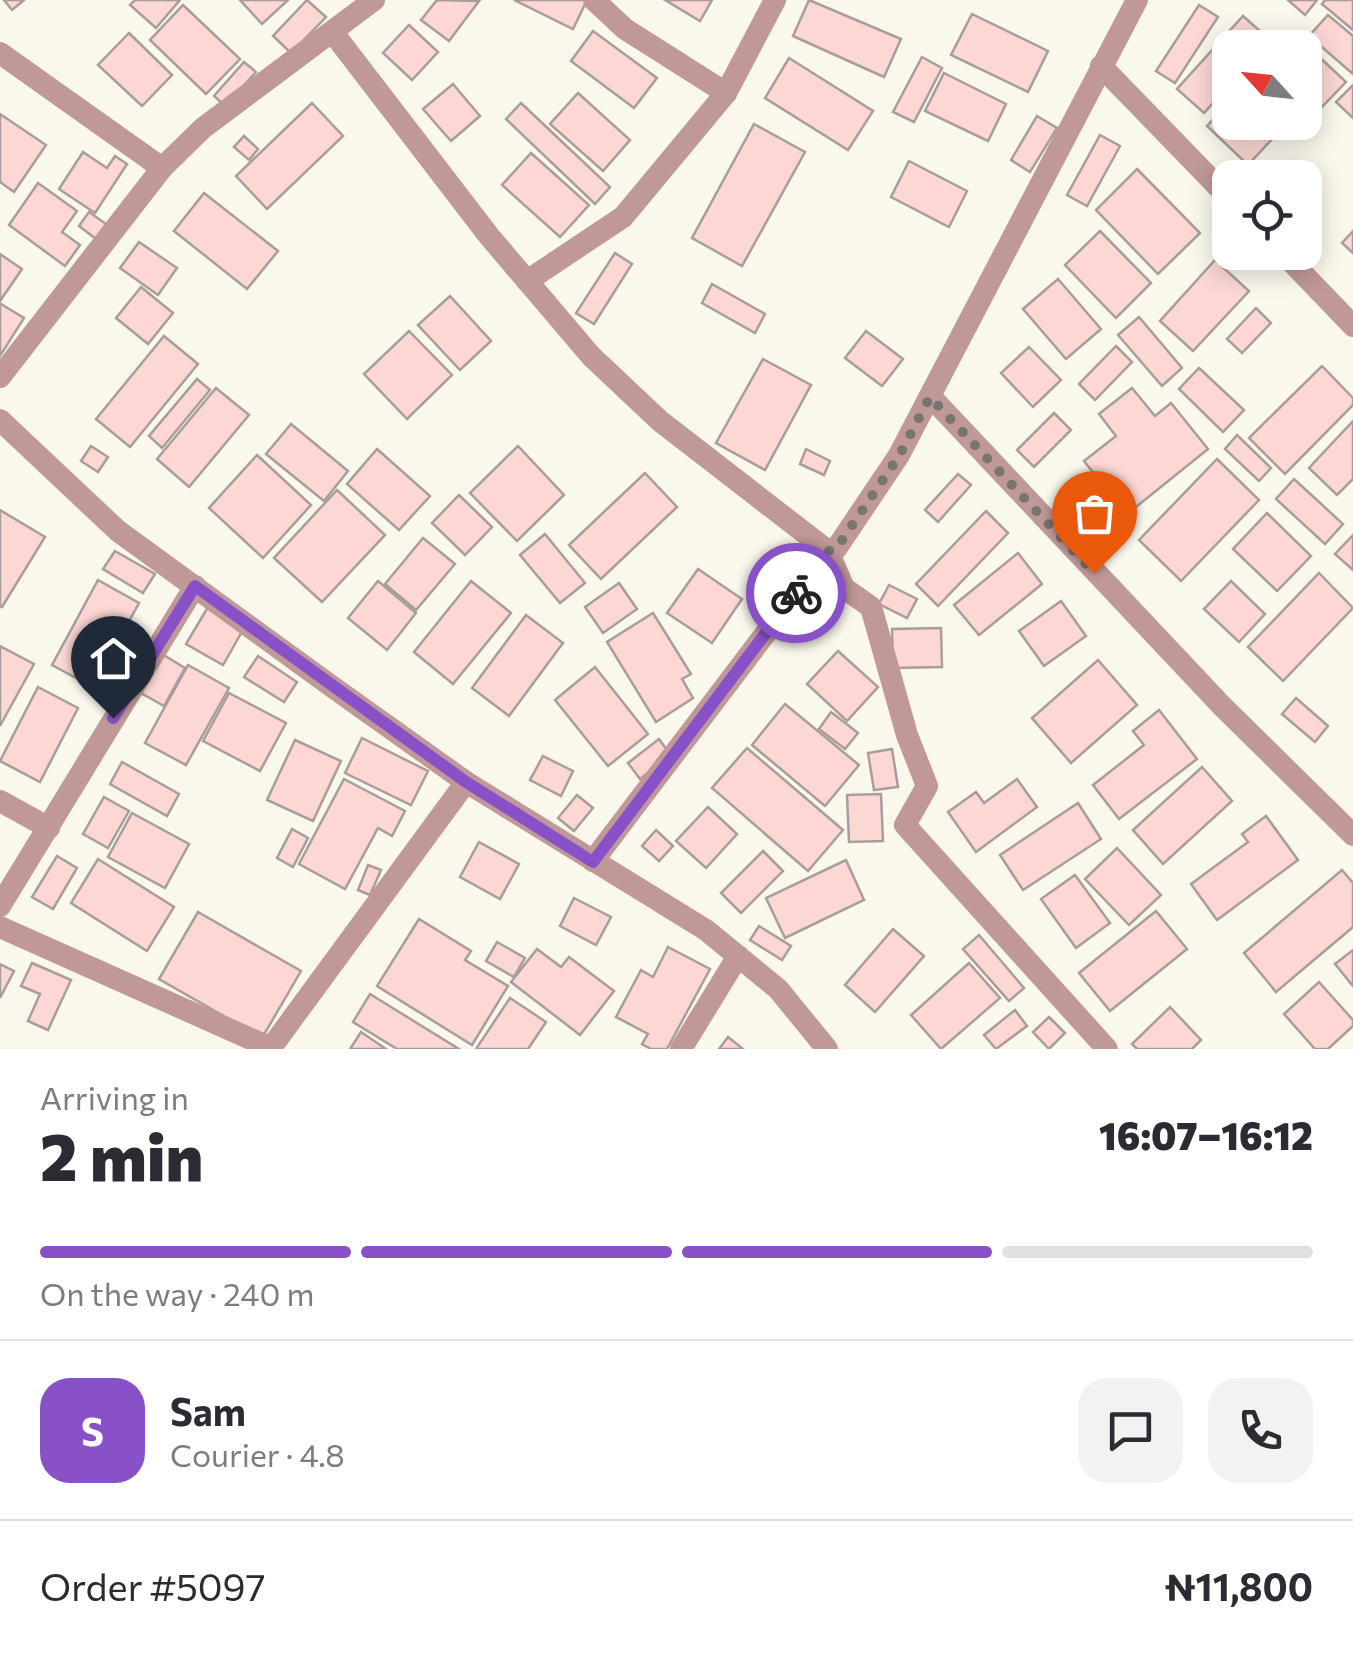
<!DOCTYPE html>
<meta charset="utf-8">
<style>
:root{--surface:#fff;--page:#f2f2f3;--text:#2b2b33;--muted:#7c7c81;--line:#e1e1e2;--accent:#8951c8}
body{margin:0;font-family:Commissioner,sans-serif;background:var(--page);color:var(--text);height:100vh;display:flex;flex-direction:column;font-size:38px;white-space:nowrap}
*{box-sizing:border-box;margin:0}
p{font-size:32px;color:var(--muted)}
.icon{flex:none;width:55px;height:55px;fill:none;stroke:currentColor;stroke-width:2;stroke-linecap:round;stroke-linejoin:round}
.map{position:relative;height:1049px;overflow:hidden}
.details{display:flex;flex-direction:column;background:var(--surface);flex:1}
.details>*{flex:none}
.needle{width:65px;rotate:297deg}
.buttons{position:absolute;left:1212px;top:30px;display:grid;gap:20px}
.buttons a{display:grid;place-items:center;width:110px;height:110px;border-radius:20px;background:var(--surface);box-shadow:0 5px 25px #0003;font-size:50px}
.pin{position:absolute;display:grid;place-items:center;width:85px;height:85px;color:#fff;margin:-102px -42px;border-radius:50% 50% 50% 0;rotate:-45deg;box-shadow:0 0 10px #0007}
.pin .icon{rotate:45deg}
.courier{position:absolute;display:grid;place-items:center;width:100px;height:100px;margin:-50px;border:8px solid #8951c8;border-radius:50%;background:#fff;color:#222;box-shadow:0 2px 12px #0007}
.overview em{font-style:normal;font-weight:800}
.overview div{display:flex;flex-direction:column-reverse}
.overview{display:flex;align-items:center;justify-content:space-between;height:170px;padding:0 40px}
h1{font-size:65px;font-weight:800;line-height:75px}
.bar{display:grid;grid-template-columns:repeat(4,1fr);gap:15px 10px;align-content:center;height:120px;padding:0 40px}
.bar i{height:12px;border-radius:8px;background:var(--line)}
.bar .current{background:var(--accent)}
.bar p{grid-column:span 4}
.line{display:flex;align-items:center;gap:25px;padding:0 40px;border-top:2px solid var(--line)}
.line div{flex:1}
.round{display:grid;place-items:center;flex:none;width:105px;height:105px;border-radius:30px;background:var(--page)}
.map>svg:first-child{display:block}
</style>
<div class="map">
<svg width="1353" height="1049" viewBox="0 0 1353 1049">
<rect width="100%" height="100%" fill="#faf8ed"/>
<g fill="#fcd7d4" stroke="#a99d9c" stroke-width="2.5">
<polygon points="4,0 24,0 12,10"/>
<polygon points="135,0 180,0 156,28 130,5"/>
<polygon points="240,0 288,0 262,24"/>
<polygon points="307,0 326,17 291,53 273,36"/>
<polygon points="437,0 479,1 449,41 421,20"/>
<polygon points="514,0 587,0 573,29"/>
<polygon points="665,0 712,0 700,21"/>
<polygon points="809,0 901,39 884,77 793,36"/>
<polygon points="1288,0 1317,0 1305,15"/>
<polygon points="1325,0 1353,0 1353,30 1322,4"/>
<polygon points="183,5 240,59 206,94 150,40"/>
<polygon points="1199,5 1218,17 1175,83 1156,71"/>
<polygon points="972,14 1048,51 1028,92 951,55"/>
<polygon points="1328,15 1353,36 1353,74 1309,36"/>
<polygon points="1243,16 1270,40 1263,48 1230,48 1230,84 1204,113 1177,89"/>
<polygon points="409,25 438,52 412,80 383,53"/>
<polygon points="593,31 657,78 634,108 571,61"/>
<polygon points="129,33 172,75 142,106 98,65"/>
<polygon points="1298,37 1346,82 1317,112 1305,101 1305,48 1288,48"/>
<polygon points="922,57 942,68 914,122 893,112"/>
<polygon points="789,58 873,111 848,150 765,98"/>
<polygon points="244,62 256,72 225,106 214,96"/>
<polygon points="944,73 1006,104 988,141 925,111"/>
<polygon points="453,84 480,116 451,141 423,109"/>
<polygon points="1353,85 1353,118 1336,102"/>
<polygon points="578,93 630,140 603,171 550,124"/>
<polygon points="1230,101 1230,122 1288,122 1248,165 1207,126"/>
<polygon points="312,103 343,136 267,209 236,176"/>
<polygon points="521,103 610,187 595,204 506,119"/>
<polygon points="0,114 46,145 14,192 0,182"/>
<polygon points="1037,116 1057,128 1030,172 1011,160"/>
<polygon points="754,124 805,152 742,266 692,238"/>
<polygon points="1100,135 1120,146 1087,206 1067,195"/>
<polygon points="244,136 258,149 249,160 234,147"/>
<polygon points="83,152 107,168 115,156 127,164 95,213 59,189"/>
<polygon points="531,153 589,205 560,237 502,185"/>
<polygon points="909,161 967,191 949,227 891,197"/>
<polygon points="1137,169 1200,233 1158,274 1096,210"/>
<polygon points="38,183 77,211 62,232 80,245 65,266 9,225"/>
<polygon points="204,193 278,251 247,289 174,231"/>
<polygon points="89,212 106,224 96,239 79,226"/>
<polygon points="1100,231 1151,283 1116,318 1065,265"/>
<polygon points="1353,231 1353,253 1342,243"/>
<polygon points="139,242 177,268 158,295 120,268"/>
<polygon points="615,253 632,264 594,324 576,313"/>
<polygon points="0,254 22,269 0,301"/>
<polygon points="1215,260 1249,291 1193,351 1160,321"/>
<polygon points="1058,279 1101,329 1066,359 1023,309"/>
<polygon points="712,284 765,314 755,333 702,303"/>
<polygon points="141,287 173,313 148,344 116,318"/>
<polygon points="450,296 491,341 460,370 418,325"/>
<polygon points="1,304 24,318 0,356 0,306"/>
<polygon points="1256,308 1271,323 1242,353 1227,339"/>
<polygon points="1139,317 1182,368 1162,386 1118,335"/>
<polygon points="409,331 452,375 407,419 364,374"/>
<polygon points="866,331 903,359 882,386 845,358"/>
<polygon points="164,336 198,364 130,447 96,419"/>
<polygon points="1116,346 1132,362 1095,400 1079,384"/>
<polygon points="1029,347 1061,380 1033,407 1001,373"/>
<polygon points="763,359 811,385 765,470 716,443"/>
<polygon points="1322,366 1353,398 1353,405 1285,474 1249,438"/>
<polygon points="1199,368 1244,410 1223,432 1179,389"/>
<polygon points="197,379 210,390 162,448 149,436"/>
<polygon points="216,388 249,415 189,487 157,459"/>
<polygon points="1132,388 1155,416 1171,403 1208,449 1126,515 1116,502 1101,514 1079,487 1095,475 1084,461 1116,436 1099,414"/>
<polygon points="1054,413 1071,430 1034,467 1017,450"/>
<polygon points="1353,421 1353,479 1337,495 1309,468"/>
<polygon points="291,424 348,471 324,501 266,454"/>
<polygon points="1237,435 1271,468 1259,481 1225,449"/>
<polygon points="91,446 108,457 98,472 81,461"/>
<polygon points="518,446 564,495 517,541 470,493"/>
<polygon points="377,449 430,496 399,530 347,484"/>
<polygon points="806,449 830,461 824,475 800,464"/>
<polygon points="257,455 311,505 263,558 209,508"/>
<polygon points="1217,459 1259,500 1181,581 1139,540"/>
<polygon points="645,473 677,507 601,579 569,545"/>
<polygon points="958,474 971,485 938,522 925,510"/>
<polygon points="1294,479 1343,524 1325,544 1276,499"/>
<polygon points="337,490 385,535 322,602 274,558"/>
<polygon points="459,495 492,527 465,555 432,523"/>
<polygon points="0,510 45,537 2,607 0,606"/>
<polygon points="986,511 1008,533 938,606 916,584"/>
<polygon points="1267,513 1311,556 1277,591 1233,549"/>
<polygon points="545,534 585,583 560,603 520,555"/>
<polygon points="1353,535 1353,570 1335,554"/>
<polygon points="423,538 455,564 416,610 385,584"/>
<polygon points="115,551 155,574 143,593 103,569"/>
<polygon points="1018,553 1042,584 979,635 954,605"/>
<polygon points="698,569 742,599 712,643 667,613"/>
<polygon points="1319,573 1353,608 1283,681 1248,647"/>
<polygon points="98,580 139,603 93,687 52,665"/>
<polygon points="378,581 416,613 387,650 348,618"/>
<polygon points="471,581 511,613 453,684 414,652"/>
<polygon points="1231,581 1265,614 1239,642 1204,609"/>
<polygon points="619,583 637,609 603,633 585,607"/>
<polygon points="889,585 917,599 907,618 879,604"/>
<polygon points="1061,601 1086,636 1044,666 1019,631"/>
<polygon points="208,607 244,628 223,665 186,644"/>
<polygon points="653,613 691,674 682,679 693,698 656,722 607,642"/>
<polygon points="526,615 563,643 509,716 472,688"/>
<polygon points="941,628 942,667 893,668 892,629"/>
<polygon points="0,646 34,664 0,726"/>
<polygon points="838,651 878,687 847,721 807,684"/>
<polygon points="162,654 185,668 164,706 141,693"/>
<polygon points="258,656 297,682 284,702 244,677"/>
<polygon points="1098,660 1137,705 1071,763 1032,718"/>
<polygon points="188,665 229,688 186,765 145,743"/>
<polygon points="595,667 648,734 608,766 555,700"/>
<polygon points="38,687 78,708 40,782 0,761"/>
<polygon points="229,693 286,723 260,771 203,741"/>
<polygon points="1296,698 1328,726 1315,742 1282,714"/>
<polygon points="785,704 859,765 825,806 752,745"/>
<polygon points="1159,710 1197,759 1119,819 1093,785 1144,745 1133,731"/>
<polygon points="831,712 858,733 845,749 819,729"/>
<polygon points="362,738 428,771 411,805 345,773"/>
<polygon points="659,739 671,756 640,779 628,763"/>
<polygon points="295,740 341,761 313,821 267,800"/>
<polygon points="747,748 843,830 808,871 712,788"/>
<polygon points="892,749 898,787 874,790 868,753"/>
<polygon points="543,756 573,771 561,796 530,780"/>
<polygon points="122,762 179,794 167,816 110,784"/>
<polygon points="1202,767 1232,801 1163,864 1133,830"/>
<polygon points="344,779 405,811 392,836 378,828 345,889 299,864"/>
<polygon points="1017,779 1037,807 976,852 948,812 976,792 984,803"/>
<polygon points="881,794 883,841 849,842 847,795"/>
<polygon points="577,795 593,808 574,831 558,818"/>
<polygon points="104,797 129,811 108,848 83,834"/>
<polygon points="1078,803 1101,839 1023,890 1000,855"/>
<polygon points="708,807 737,834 706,868 676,841"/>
<polygon points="132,813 189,844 165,888 108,857"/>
<polygon points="1266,816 1298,860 1217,920 1191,884 1248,842 1242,834"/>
<polygon points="292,829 308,838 293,867 277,858"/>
<polygon points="656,830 673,846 659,861 642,846"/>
<polygon points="479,842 519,864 500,899 460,877"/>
<polygon points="1117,848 1161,895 1129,925 1085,879"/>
<polygon points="763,851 783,871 741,913 721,893"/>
<polygon points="57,856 77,868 53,909 32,897"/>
<polygon points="98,859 174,907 147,951 71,903"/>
<polygon points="846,860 864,900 785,938 766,898"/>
<polygon points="368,865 381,870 370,895 358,890"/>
<polygon points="1342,870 1353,883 1353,927 1276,992 1244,953"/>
<polygon points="1075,875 1110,923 1076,948 1041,899"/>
<polygon points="574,898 611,917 596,945 560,926"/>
<polygon points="1156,911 1187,949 1110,1011 1079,973"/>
<polygon points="198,912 301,971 262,1038 159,979"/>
<polygon points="419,919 471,951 465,960 508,986 472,1045 377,986"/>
<polygon points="759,926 791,946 782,960 750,940"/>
<polygon points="893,929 924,956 875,1012 845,985"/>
<polygon points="979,935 1024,988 1009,1001 963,949"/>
<polygon points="497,942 525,958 514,977 486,961"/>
<polygon points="668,947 710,969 667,1049 651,1049 642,1044 648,1034 616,1017 641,970 653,977"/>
<polygon points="537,949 561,967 569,957 614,991 580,1035 511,982"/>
<polygon points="1353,950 1353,986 1335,964"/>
<polygon points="32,963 71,980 48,1030 28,1021 40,994 21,986"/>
<polygon points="969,963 1000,998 941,1049 911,1015"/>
<polygon points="0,964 14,971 0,998"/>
<polygon points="1319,982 1353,1020 1353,1026 1328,1049 1315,1049 1284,1014"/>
<polygon points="370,994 459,1049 397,1049 353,1022"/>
<polygon points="510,998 546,1022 528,1049 476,1049"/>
<polygon points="1170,1007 1201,1040 1192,1049 1137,1049 1132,1044"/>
<polygon points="1015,1010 1027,1026 996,1049 984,1035"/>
<polygon points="1049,1017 1065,1033 1049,1049 1033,1032"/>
<polygon points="361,1032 386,1049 350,1049"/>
<polygon points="728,1037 743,1049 719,1049"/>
</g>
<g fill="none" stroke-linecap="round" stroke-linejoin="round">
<g stroke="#bf9897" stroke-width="22">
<polyline points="594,0 625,29 726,93"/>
<polyline points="334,34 489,236 591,356 660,421 828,551 844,588 871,607 907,735 927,786 905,825 1107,1049"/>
<polyline points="0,53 162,168"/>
<polyline points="1101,66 1230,199"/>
<polyline points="1282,252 1353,326"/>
<polyline points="527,281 623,217 726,93 775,0"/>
<polyline points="0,377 162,168 203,128 374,0"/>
<polyline points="931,397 1222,706 1353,835"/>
<polyline points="0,420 118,531 334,688 466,782 706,930 778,989 827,1049"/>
<polyline points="0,801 49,828"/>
<polyline points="593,861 828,551 836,549 899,455 1137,0"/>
<polyline points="0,906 195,586"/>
<polyline points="0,927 271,1048"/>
<polyline points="270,1049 466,782"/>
<polyline points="681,1049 738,956"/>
</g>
</g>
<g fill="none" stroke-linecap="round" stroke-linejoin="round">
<polyline stroke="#76756e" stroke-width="10" stroke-dasharray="0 18" points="796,593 828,551 836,549 899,456 930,397 1094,573"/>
<polyline stroke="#8951c8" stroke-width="12" points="113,718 195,586 466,782 593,862 796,593"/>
</g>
</svg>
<div class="buttons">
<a><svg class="needle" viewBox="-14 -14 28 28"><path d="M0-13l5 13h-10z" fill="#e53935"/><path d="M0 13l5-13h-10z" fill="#7c7c81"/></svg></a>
<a><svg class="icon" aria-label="locate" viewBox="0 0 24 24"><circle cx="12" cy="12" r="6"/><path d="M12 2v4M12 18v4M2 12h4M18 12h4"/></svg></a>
</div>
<div class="pin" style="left:1094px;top:573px;background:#ea580c"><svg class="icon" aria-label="bag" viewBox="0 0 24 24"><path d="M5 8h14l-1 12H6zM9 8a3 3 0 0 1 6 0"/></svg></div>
<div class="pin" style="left:113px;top:718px;background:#1f2937"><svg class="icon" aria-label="home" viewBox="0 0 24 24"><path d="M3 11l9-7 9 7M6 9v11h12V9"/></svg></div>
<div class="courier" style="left:796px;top:593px"><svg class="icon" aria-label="bike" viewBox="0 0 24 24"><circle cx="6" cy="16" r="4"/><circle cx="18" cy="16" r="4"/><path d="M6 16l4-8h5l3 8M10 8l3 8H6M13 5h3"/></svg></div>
</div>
<section class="details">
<div class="overview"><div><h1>2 min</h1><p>Arriving in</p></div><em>16:07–16:12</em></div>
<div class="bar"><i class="current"></i><i class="current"></i><i class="current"></i><i></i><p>On the way · 240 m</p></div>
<div class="line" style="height:180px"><b class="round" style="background:var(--accent);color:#fff">S</b><div><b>Sam</b><p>Courier · 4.8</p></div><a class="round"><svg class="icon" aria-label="chat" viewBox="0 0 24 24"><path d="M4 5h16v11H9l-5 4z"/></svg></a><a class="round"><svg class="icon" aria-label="phone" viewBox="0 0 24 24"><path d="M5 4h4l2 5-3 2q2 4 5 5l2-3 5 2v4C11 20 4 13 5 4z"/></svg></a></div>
<div class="line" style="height:130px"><div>Order #5097</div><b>₦11,800</b></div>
</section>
